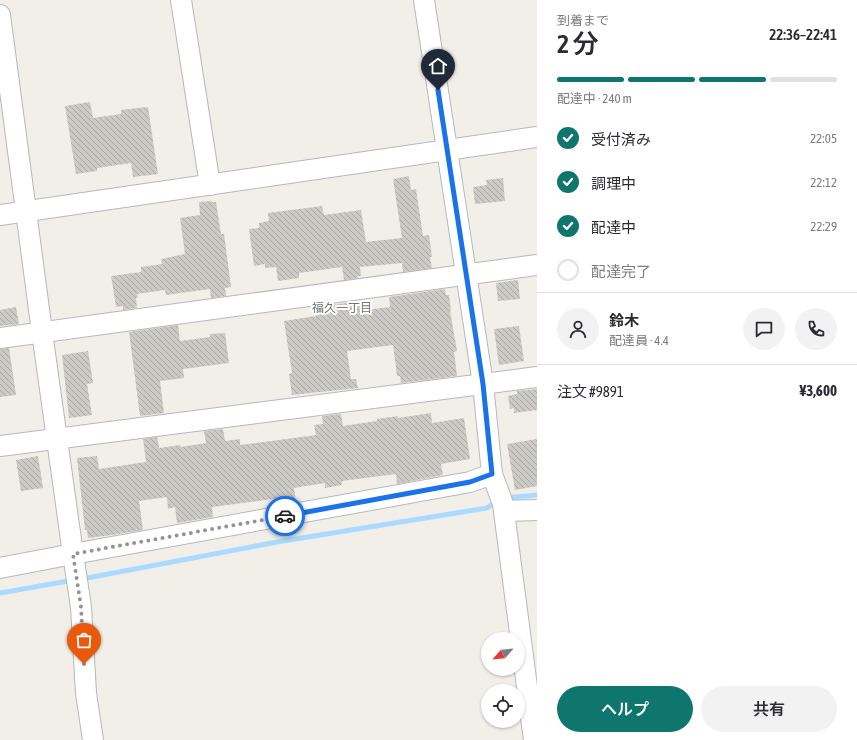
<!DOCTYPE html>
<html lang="ja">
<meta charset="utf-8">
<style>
:root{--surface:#fff;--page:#f2f2f3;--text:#2b2b33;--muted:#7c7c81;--line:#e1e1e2;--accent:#0f766e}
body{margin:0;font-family:"Asap Condensed","Noto Sans JP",sans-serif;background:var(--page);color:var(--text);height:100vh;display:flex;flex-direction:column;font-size:15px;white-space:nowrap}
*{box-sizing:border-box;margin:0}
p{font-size:13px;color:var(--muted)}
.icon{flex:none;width:22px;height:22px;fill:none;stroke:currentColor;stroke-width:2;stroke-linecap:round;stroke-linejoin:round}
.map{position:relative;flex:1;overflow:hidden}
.sheet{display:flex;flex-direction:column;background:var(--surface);width:320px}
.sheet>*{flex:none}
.needle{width:26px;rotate:243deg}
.fabs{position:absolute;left:481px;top:632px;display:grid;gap:8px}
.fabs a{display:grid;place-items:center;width:44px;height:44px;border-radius:50%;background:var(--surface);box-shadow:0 1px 3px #0004;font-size:20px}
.pin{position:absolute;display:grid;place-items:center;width:34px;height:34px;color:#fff;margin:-41px -17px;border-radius:50% 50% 50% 0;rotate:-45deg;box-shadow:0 0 4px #0007}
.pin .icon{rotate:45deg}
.courier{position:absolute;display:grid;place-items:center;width:40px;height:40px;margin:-20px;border:3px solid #1a73e8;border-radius:50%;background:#fff;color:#222;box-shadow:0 1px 5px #0007}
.headline em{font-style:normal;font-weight:600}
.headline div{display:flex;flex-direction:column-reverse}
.headline{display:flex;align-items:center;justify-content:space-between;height:68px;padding:0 20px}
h1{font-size:26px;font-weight:600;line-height:30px}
.bar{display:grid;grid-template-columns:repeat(4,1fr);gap:6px 4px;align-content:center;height:48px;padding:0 20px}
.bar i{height:5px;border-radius:3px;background:var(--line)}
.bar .on{background:var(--accent)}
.bar p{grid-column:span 4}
.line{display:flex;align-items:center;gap:10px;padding:0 20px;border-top:1px solid var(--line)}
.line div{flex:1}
.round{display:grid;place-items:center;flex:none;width:42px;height:42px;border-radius:21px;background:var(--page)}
ol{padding:0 20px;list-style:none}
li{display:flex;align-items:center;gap:12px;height:44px}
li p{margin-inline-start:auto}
li .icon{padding:4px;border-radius:50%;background:var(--accent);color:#fff;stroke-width:4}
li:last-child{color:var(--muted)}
li i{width:22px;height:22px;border:2px solid var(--line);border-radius:50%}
.primary-button{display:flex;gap:8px;margin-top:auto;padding:8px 20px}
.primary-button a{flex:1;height:46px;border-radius:24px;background:var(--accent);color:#fff;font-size:16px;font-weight:600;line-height:46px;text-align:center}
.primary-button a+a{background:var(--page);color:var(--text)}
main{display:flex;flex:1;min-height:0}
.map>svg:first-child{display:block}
</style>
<main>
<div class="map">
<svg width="537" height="740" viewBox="0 0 537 740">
<defs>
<pattern id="building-back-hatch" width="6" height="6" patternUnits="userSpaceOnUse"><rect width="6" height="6" fill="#cccac5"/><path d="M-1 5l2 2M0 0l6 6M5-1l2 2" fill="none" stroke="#a9a8a4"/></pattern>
</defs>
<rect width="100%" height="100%" fill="#f1efe8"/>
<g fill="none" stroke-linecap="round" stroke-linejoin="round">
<g stroke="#aadaff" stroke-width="5">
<polyline points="504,498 537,495"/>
<polyline points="82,579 277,542 487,508 497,501"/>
<polyline points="0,593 74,580"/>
</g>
</g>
<g fill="url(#building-back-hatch)">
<polygon points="90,102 93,118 121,114 121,110 148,107 158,174 133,177 131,163 97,168 97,171 76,174 65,106"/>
<polygon points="409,176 411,190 416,189 423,236 429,235 432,257 430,257 432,268 403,272 402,263 360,267 361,276 358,276 358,278 344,280 342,267 299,273 299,278 278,281 276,267 265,268 265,264 254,266 249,229 259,228 259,223 269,221 268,213 322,206 324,215 361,210 366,242 402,238 393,179"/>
<polygon points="503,178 505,201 475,204 473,187 487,185 486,180"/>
<polygon points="212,201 212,202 216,202 221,234 224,234 231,287 225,288 226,296 211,298 210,289 166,295 165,290 137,294 138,298 136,298 137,308 123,310 123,306 116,307 111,276 141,272 141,267 162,264 161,259 185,254 180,218 200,215 199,202"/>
<polygon points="518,280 520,299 498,301 496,283"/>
<polygon points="445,289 446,295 449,295 451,311 450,311 457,351 454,352 457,376 401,383 400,376 397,376 393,345 347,351 351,379 356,379 358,388 292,395 289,374 292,373 284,321 316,316 316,313 332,311 331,305 362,301 364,310 390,307 389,297"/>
<polygon points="16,307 19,324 0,326 0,310"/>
<polygon points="178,325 180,341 210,337 210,334 225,333 229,363 183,369 184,378 160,381 164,413 140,416 129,332"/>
<polygon points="519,326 524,361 499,365 494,329"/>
<polygon points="9,348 16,395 0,397 0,349"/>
<polygon points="88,351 93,383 87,384 92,415 69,418 62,355"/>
<polygon points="537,389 537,410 514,413 514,408 510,409 508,396 517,394 517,391"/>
<polygon points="431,413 432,423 464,418 470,459 441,464 443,475 397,484 396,474 342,481 342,485 325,488 325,483 294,488 296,502 274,506 273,499 212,507 213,517 177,523 175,507 168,509 167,497 139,501 143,530 112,535 88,538 87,530 85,530 77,458 97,456 99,469 146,462 143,439 157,437 159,448 180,445 181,447 206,443 204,431 223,429 225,441 240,439 240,445 316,435 314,425 323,424 322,416 341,414 343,426 377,421 377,419 398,416 398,418"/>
<polygon points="537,439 537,486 515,490 507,444"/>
<polygon points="38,456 43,488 21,491 16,460"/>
</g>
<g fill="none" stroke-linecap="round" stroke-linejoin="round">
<defs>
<g id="minor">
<polyline points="181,0 210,185"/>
<polyline points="424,0 483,384 492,474 503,504 534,740"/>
<polyline points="0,15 42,332 73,554 0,568"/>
<polyline points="0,215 537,137"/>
<polyline points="0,338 537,265"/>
<polyline points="0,446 537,377"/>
<polyline points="504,511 537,510"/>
<polyline points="93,740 86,693 81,607 73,554 470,482 492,474"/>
</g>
</defs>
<use href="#minor" stroke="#b5b8bc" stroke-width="22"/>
<use href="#minor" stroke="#fff" stroke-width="20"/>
</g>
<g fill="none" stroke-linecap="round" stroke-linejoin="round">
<polyline stroke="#929495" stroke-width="4" stroke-dasharray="0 7.2" points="84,664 81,607 73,554 285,516"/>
<polyline stroke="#1a73e8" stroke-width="5" points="285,516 470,482 492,474 483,384 438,90"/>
</g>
<g text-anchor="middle" stroke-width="4" stroke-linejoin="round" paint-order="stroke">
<g font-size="12" fill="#70757a" stroke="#fff">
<text x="342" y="312">福久一丁目</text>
</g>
</g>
</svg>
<div class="fabs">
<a><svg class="needle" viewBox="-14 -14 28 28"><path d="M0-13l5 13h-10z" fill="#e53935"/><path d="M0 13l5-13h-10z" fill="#7c7c81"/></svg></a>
<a><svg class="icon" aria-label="locate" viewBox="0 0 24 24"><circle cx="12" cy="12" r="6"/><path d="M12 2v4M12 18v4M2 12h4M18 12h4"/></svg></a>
</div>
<div class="pin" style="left:84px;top:664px;background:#ea580c"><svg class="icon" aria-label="bag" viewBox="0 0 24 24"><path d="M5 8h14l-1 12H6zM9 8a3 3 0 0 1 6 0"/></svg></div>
<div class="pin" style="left:438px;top:90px;background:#1f2937"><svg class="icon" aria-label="home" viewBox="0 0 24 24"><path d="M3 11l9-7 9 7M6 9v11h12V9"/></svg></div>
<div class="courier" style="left:285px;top:516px"><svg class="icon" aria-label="car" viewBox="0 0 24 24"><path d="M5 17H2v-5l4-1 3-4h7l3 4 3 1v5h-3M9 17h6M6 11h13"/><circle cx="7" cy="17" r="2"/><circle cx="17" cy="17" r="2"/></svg></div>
</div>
<section class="sheet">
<div class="headline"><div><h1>2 分</h1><p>到着まで</p></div><em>22:36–22:41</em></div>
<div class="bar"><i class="on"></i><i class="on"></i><i class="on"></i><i></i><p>配達中 · 240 m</p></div>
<ol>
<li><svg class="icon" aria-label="check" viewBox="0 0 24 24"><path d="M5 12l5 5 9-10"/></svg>受付済み<p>22:05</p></li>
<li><svg class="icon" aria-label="check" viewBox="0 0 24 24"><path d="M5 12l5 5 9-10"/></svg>調理中<p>22:12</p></li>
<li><svg class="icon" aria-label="check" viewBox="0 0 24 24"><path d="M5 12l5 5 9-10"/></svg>配達中<p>22:29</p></li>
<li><i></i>配達完了</li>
</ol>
<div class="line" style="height:72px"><a class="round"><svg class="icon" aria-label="person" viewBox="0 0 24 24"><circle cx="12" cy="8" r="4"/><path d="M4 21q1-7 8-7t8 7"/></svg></a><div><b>鈴木</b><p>配達員 · 4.4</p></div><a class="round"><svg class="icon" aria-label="chat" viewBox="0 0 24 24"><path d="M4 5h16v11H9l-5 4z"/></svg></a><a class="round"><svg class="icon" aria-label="phone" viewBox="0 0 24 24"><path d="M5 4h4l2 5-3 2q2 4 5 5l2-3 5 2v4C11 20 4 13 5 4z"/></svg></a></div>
<div class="line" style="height:52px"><div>注文 #9891</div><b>¥3,600</b></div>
<div class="primary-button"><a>ヘルプ</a><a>共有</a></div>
</section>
</main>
